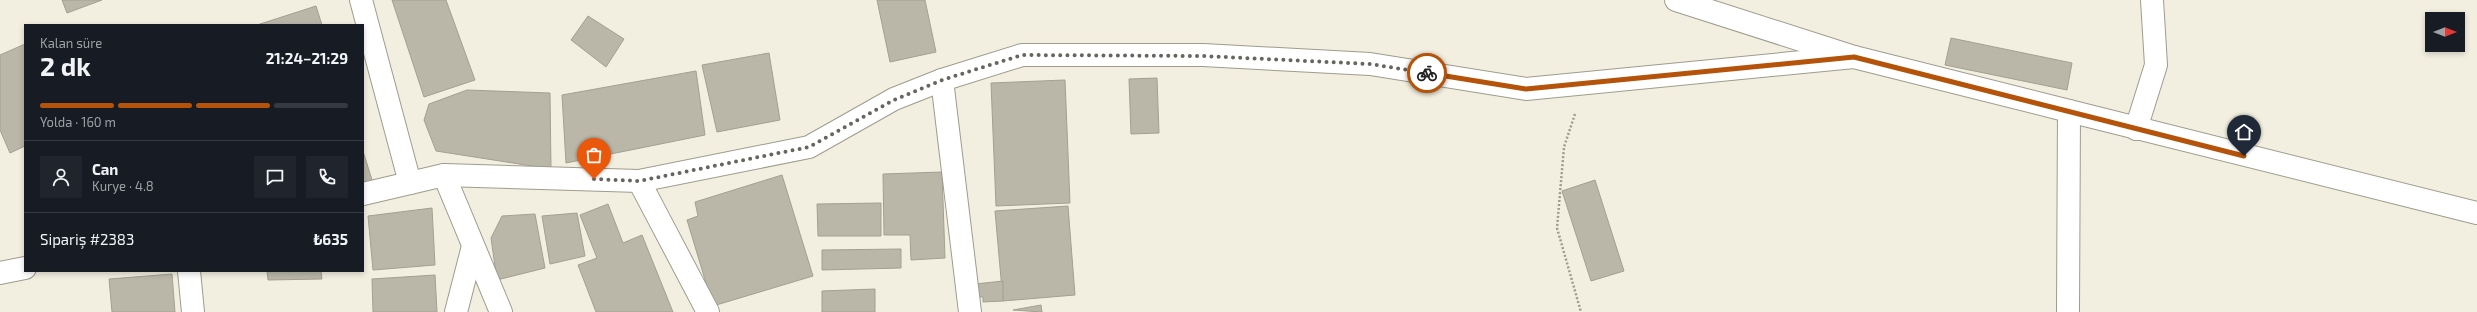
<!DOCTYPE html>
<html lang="tr">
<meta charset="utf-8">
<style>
:root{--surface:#171b24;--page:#20242c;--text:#f1f3f6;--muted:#9ea1a6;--line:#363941;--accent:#b45309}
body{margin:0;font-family:"Exo 2",sans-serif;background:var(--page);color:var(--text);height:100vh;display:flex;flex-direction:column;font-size:15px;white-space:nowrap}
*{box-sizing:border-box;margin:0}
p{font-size:13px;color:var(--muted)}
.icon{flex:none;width:22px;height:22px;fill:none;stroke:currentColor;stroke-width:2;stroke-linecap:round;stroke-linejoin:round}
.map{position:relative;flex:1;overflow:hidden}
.details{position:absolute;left:24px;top:24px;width:340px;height:248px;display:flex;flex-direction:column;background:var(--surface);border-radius:0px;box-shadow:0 2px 6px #0003}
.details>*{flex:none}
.needle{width:26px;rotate:90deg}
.tools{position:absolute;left:2425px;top:12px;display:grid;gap:8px}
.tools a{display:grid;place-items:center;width:40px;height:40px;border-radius:0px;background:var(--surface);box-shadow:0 2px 6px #0003;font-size:20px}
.pin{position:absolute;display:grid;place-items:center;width:34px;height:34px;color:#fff;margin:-41px -17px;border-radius:50% 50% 50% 0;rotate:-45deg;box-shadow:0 0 4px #0007}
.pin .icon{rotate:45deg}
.courier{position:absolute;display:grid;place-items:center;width:40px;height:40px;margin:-20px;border:3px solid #b45309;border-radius:50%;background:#fff;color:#222;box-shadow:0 1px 5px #0007}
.headline em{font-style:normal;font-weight:700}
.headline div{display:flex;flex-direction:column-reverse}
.headline{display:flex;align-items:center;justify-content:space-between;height:68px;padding:0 16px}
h1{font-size:26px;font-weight:700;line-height:30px}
.bar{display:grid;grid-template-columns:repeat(4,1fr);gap:6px 4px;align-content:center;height:48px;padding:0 16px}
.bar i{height:5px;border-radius:3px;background:var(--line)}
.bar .active{background:var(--accent)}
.bar p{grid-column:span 4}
.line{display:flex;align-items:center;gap:10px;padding:0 16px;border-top:1px solid var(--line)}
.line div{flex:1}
.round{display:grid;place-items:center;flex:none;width:42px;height:42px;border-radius:0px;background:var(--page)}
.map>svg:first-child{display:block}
</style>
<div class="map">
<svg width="2477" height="312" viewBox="0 0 2477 312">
<rect width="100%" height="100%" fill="#f2efe0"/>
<g fill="#bab7a9" stroke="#a2a092">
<polygon points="62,0 102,0 67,13"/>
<polygon points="392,0 446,0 475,80 424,97"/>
<polygon points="877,0 925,0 936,52 890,62"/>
<polygon points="316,6 322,25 257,25"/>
<polygon points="588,16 624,39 606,67 571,40"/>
<polygon points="1951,38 2072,63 2067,90 1945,65"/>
<polygon points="25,44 25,146 10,153 0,130 0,55"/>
<polygon points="769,53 780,120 717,132 702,65"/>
<polygon points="696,71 705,135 566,163 562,95"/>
<polygon points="1157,78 1159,133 1131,134 1129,79"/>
<polygon points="1065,80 1070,203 996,206 991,83"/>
<polygon points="467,90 550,93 551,169 436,151 424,120 429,104"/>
<polygon points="363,151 372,180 363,183"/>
<polygon points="942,172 945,258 911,260 910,235 884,235 883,174"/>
<polygon points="782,175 813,276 713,306 687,220 698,216 695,202"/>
<polygon points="1595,180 1624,271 1591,281 1562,191"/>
<polygon points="881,203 881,236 818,236 817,204"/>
<polygon points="608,204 623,243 642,235 673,312 596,312 578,265 597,258 580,215"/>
<polygon points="1068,206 1075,295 1003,301 995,211"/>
<polygon points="432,208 435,265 373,270 368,216"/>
<polygon points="577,213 585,256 550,264 542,216"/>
<polygon points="535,214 545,268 497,280 491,238 502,216"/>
<polygon points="901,249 901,268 822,270 822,250"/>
<polygon points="267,271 321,271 322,279 268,280"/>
<polygon points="172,274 175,312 112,312 109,279"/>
<polygon points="435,275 437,312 373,312 372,279"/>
<polygon points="1003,281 1003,301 983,302 983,297 975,297 975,284"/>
<polygon points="875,289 875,312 822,312 822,291"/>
<polygon points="1041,305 1042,312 1013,310"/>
</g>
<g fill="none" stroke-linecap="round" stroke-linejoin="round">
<defs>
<g id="minor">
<polyline points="1676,0 1854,57"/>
<polyline points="942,80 970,312"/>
<polyline points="444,175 501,312"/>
<polyline points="639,181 708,312"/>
<polyline points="189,271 193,312"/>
<polyline points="456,312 473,246"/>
</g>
<g id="tertiary">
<polyline points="361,0 410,183"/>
<polyline points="2136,129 2156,65 2152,0"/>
<polyline points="363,194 444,175 639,181 809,147 894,99 942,80 1022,55 1203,55 1370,64 1526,89 1854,57 2069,111"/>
<polyline points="0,273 25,268"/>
<polyline points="2068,312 2069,111 2477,213"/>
</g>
</defs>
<use href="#minor" stroke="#9f9c8e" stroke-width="24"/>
<use href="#tertiary" stroke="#9f9c8e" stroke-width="24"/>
<polyline stroke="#9e9b90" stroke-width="2.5" stroke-dasharray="2 2" stroke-linecap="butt" points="1575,114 1564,147 1557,228 1581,312"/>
<use href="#minor" stroke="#fff" stroke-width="22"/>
<use href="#tertiary" stroke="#fff" stroke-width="22"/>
</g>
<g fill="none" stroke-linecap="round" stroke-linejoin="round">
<polyline stroke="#67655d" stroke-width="4" stroke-dasharray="0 7.2" points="594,179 639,181 809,147 894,100 942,80 1022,55 1203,56 1370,64 1427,73"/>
<polyline stroke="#b45309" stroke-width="5" points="1427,73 1526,89 1854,57 2244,156"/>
</g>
</svg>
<div class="tools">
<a><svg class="needle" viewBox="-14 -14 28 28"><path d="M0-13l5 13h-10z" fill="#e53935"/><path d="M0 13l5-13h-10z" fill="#9ea1a6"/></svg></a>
</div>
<div class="pin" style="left:594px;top:179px;background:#ea580c"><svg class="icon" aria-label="bag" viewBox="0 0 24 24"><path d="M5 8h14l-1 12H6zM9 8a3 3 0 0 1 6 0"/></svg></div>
<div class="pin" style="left:2244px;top:156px;background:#1f2937"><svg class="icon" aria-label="home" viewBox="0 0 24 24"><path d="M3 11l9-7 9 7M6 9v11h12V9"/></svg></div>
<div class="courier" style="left:1427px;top:73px"><svg class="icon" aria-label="bike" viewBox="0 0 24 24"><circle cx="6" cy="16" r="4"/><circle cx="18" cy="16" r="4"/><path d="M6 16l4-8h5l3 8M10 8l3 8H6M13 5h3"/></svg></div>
<section class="details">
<div class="headline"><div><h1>2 dk</h1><p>Kalan süre</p></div><em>21:24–21:29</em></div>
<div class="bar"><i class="active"></i><i class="active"></i><i class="active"></i><i></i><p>Yolda · 160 m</p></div>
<div class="line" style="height:72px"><a class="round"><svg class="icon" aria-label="person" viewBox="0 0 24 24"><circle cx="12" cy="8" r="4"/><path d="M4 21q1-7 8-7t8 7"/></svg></a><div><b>Can</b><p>Kurye · 4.8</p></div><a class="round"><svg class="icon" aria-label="chat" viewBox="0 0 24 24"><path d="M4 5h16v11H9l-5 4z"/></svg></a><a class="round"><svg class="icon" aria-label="phone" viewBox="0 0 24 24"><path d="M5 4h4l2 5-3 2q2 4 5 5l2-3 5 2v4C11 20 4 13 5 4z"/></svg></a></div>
<div class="line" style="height:52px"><div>Sipariş #2383</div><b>₺635</b></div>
</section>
</div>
